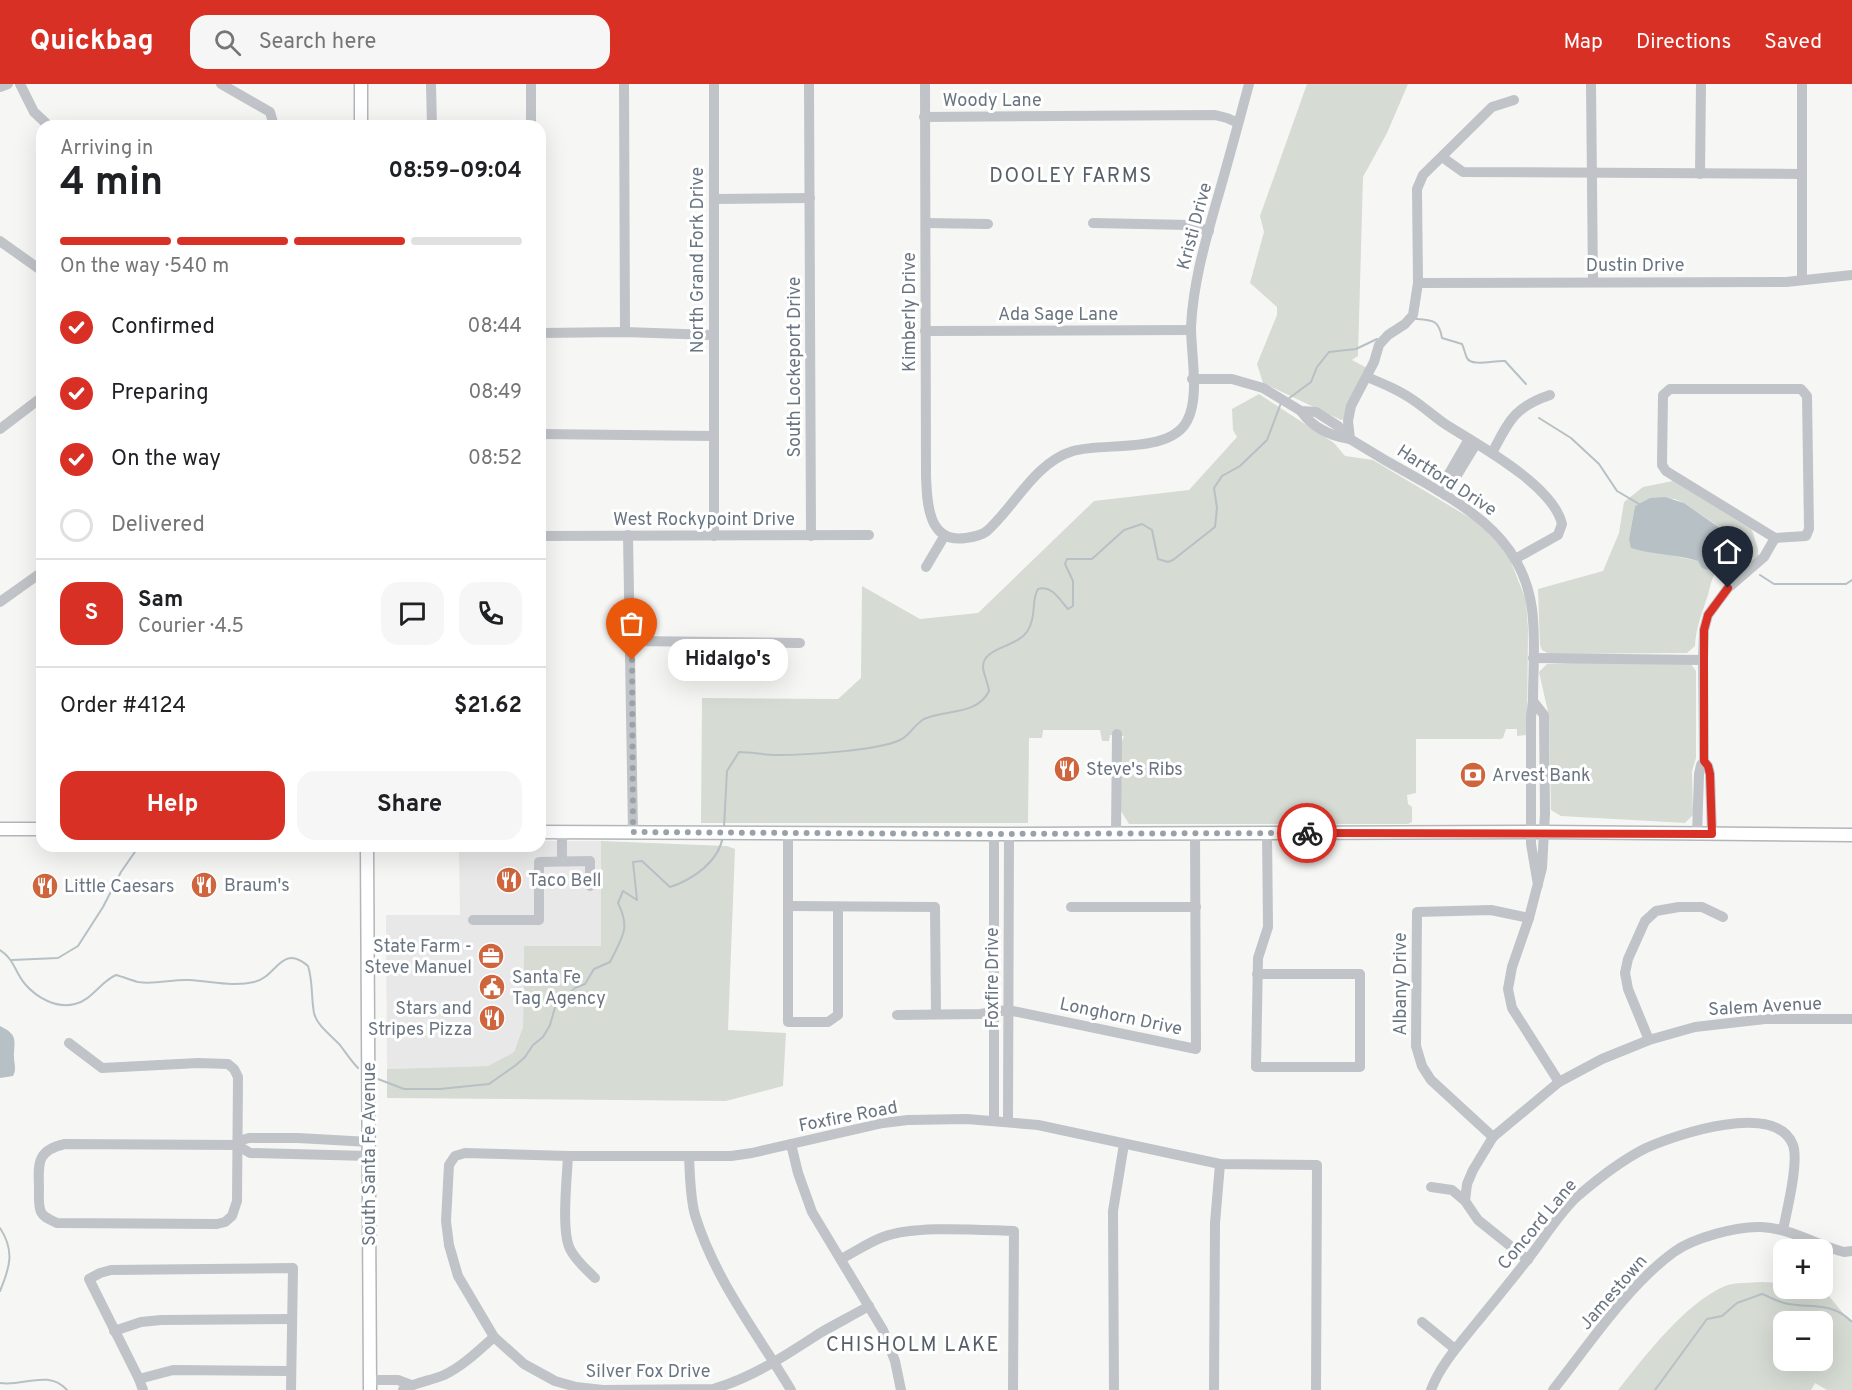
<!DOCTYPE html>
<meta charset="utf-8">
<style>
:root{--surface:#fff;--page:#f6f6f6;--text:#202124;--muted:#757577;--line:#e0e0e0;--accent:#d93025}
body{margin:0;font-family:Overpass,sans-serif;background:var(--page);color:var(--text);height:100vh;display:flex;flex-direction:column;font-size:22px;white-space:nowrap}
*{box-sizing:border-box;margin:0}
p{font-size:20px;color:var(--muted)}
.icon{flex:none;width:33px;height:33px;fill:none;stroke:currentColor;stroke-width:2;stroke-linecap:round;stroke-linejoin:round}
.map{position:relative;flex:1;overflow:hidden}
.details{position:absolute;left:36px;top:36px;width:510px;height:732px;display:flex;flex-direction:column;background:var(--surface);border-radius:18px;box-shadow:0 6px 24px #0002}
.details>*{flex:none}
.tools{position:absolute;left:1773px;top:1155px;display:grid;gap:12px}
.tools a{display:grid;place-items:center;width:60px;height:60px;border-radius:12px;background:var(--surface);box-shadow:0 6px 24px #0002;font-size:30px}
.pin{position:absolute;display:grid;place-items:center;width:51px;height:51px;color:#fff;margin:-62px -26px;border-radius:50% 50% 50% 0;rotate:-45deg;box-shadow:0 0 6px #0007}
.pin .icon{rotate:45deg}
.courier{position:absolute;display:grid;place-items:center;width:60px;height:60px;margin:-30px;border:4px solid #d93025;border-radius:50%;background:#fff;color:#222;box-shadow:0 2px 8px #0007}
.bubble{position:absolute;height:42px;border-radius:18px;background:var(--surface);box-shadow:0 6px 24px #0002;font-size:20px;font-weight:700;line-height:42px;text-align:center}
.summary em{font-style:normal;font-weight:700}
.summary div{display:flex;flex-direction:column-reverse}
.summary{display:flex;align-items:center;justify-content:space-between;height:102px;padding:0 24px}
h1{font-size:39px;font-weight:700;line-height:45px}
.bar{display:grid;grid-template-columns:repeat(4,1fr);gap:9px 6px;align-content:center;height:72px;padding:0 24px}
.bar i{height:8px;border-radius:4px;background:var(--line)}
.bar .on{background:var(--accent)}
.bar p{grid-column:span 4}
.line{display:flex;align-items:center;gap:15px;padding:0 24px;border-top:2px solid var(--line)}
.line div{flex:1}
.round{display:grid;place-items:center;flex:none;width:63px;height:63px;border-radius:18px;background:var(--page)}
ol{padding:0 24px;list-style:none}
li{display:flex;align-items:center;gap:18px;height:66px}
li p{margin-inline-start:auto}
li .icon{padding:6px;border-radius:50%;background:var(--accent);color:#fff;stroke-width:4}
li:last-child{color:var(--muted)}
li i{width:33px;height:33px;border:3px solid var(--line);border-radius:50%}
.cta{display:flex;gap:12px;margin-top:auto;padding:12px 24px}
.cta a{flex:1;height:69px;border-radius:18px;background:var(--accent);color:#fff;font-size:24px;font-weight:700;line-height:69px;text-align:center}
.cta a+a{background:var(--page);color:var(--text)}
header{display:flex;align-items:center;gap:36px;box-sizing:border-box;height:84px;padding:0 30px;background:var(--accent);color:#fff}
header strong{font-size:28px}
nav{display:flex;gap:33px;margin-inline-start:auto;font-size:21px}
.search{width:420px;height:54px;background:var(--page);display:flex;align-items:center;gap:15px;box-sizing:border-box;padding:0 21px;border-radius:18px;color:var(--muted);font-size:22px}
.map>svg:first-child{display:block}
</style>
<header>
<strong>Quickbag</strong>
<div class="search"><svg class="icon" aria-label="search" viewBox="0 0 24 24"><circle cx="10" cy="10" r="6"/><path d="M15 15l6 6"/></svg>Search here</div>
<nav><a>Map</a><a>Directions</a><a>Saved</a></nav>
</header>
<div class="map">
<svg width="1852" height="1306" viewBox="0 0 1852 1306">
<rect width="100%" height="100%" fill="#f6f7f4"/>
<polygon fill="#e7e8e7" points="540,757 601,757 601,863 524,862 523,943 514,968 488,982 387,985 386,831 460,831 459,767 493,762 540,762"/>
<g fill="#d6dbd4" fill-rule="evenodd">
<polygon points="1307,0 1408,0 1387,49 1363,93 1358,272 1352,276 1367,284 1344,335 1341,336 1263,299 1257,280 1277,231 1277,223 1250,199 1264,148 1260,132"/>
<polygon points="1259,310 1334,359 1345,372 1373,376 1477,438 1507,468 1526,516 1528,544 1527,651 1517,652 1517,645 1506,645 1503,654 1500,655 1416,655 1416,709 1407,711 1408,720 1412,723 1412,738 1408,740 1129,740 1121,727 1121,660 1124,652 1110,651 1109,657 1102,657 1100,646 1043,646 1042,654 1029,654 1028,739 701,739 702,614 838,615 861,594 862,502 920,535 978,529 1094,417 1189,406 1237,353 1233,346 1232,325"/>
<path d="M1673 397 1752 446 1758 465V472L1739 488 1731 485 1715 489C1711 497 1710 503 1708 511 1702 529 1696 543 1695 562L1687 569 1549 570 1542 566 1540 561 1538 505 1603 487 1619 449 1624 418 1643 403ZM1651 414 1675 415 1684 419 1730 450 1739 463 1738 471H1718L1708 473 1710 483 1698 477 1670 471 1629 455 1635 422Z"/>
<polygon points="1574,579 1690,579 1696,587 1696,674 1692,687 1693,731 1685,739 1561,732 1551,726 1549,632 1539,588 1547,580"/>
<polygon points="601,757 727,762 735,765 728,946 786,949 783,1002 726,1017 387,1014 387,985 488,982 514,968 523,943 524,862 601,862"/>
<path d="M1762 1198 1783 1199 1784 1204 1810 1205 1809 1208 1824 1206 1852 1240V1306H1827L1815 1299 1811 1306H1618C1645 1272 1685 1219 1725 1202 1735 1198 1750 1199 1762 1198ZM1784 1238H1822V1276H1784Z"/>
</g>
<g fill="#b7c0c5">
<path d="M1665 413 1684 419 1736 455 1739 463 1738 471C1729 474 1718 471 1709 473L1710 483 1708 486 1702 484 1698 477C1676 470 1653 471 1631 464L1629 455 1635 422 1650 414Z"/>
<path d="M0 942C19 951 14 957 14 973 14 981 17 985 13 992L0 994Z"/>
</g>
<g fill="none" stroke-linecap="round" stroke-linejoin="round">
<g stroke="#b7c0c5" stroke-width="2">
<path d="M1416 235C1433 236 1439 236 1442 254L1462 260C1464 264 1465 270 1467 274 1471 283 1495 276 1505 277L1526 300"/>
<polyline points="1288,315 1311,298 1317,283 1329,268 1356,265 1377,255"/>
<polyline points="1539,334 1571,354 1599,380 1617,407 1639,420"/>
<polyline points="1738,467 1746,478"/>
<polyline points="1760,491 1774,500 1846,500 1852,496"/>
<path d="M724 743 727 687 739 668C752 668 764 671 776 671 803 671 877 667 900 656 909 652 915 640 924 635 945 625 977 632 989 607 988 599 984 591 983 584 982 562 1017 565 1028 546 1037 532 1031 515 1038 505 1052 501 1059 515 1068 525L1073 522V497L1065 480 1067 475H1092L1124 446 1142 440 1152 446 1158 475 1168 478 1173 476 1215 443 1217 424 1214 404 1222 392 1240 382 1267 356 1281 319"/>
<path d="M0 866C14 875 15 888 25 900 36 913 56 925 75 920 92 916 100 898 116 891 123 893 131 896 138 898 155 901 173 895 189 896 211 897 233 903 254 898 277 893 281 859 308 882 313 897 311 913 314 929 317 942 332 952 340 961 346 969 351 977 358 984"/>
<polyline points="12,876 58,874 78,862 103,823 121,788 139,762"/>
<path d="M378 995 404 1005H440L489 1000 516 981 525 973 533 961 543 953 550 941 556 920 575 904 585 900 594 885 610 878C622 853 631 845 618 819L623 807 637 816 633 778 642 777 670 803C692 796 719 778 723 752"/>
<path d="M0 1144C15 1167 10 1183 0 1207"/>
<path d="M0 1299C23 1303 48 1285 67 1306"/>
<path d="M1655 1306 1707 1235 1722 1232 1737 1219 1762 1210C1770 1213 1780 1219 1789 1220 1814 1224 1832 1218 1852 1238"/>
</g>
<defs>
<g id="major">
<polyline points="361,0 361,42"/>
<polyline points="0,745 42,745"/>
<polyline points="540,748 994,750 1544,748 1852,751"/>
<polyline points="367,762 370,1306"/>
</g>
</defs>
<use href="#major" stroke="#b2b5b9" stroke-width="15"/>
<g stroke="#c0c3c7" stroke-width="10">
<polyline points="20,0 34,28 49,42"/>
<polyline points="221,0 270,28 274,42"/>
<polyline points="431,0 432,42"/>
<polyline points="531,0 531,42"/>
<polyline points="624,0 625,248"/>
<polyline points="714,0 714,452"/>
<polyline points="809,0 811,452"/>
<path d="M925 0 926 392C927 419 928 460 966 454 973 453 982 451 987 447 1016 421 1034 379 1073 367 1104 358 1170 370 1187 337 1200 314 1191 270 1191 243 1193 201 1204 162 1215 123 1227 82 1238 41 1249 0"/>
<polyline points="1591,0 1593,198"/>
<polyline points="1802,0 1802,196"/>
<polyline points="0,3 8,0"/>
<polyline points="924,33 1215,31 1227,34 1238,39"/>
<polyline points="1442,73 1463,88 1802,90"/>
<polyline points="1700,90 1701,0"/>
<polyline points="715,115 810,114"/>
<polyline points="926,139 988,140"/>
<polyline points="1093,139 1189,141 1209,147"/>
<polyline points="0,157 42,187"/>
<polyline points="1418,199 1786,198 1852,191"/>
<polyline points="925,247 1191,246"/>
<polyline points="540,249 625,248 712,251"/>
<path d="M1367 293C1384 300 1401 307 1416 318 1426 325 1435 333 1445 340 1478 361 1553 401 1562 440L1558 451 1515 475"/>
<path d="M1192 295H1232L1263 304 1301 327 1316 328 1338 342 1350 355C1374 370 1398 384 1422 397 1475 428 1523 458 1532 525 1536 555 1533 586 1533 617"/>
<polygon points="1670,305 1801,305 1807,312 1809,445 1806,452 1775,454 1666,387 1662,381 1663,311"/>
<path d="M1301 327C1313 344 1330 352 1350 355"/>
<polyline points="0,345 42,313"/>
<polyline points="540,350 713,352"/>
<polyline points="1350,355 1348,337 1351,322 1374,278 1379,261 1388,251 1405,240 1413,231 1418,199 1417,105 1423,91 1492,23 1514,16"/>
<path d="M1492 369C1509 337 1514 323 1550 311"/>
<polyline points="1439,407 1469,355"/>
<polyline points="1445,411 1476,360"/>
<polyline points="628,451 633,748"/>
<polyline points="540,452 869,451"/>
<polyline points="926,483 945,451"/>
<polyline points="0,518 42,488"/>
<polyline points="632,557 800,559"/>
<polyline points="1533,574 1703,576"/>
<polyline points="1704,677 1708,682 1710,690 1712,750"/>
<polyline points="562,748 562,777"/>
<polyline points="788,750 788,938 828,938 838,931 838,823"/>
<polyline points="1116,750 1117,650"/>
<polyline points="1697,751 1699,690 1701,681 1704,677 1703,576 1704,546 1708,531 1728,504 1764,473 1775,454"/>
<polyline points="1538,801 1531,760 1531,633 1533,617 1544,631 1545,729 1542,784 1529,834 1512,883 1508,905 1512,924 1559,998"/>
<polyline points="789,822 935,823 936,930"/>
<polyline points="1071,823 1196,823"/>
<polyline points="473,836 539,836 539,778 590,777 590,802"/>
<polyline points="1257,890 1360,890 1360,983 1256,983 1258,874 1268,843 1267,749"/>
<polyline points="897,931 980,930 1008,926 1196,965 1195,749"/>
<polyline points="1649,956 1628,905 1625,889 1628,875 1645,837 1656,827 1679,823 1702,823 1723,833"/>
<path d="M69 959 102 984 198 979 228 980 234 985 238 993 237 1117 232 1132 225 1138 217 1140 57 1139C51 1136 44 1134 41 1128 38 1121 39 1111 39 1104 38 1079 37 1066 65 1060L237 1061 250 1069 369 1072"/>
<polyline points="994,1036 994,750"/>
<polyline points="1008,1038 1009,750"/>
<polyline points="1493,1053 1431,996 1422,982 1416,962 1417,828 1491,826 1529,834"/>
<polyline points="791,1060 798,1089 812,1128 883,1246 895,1277 901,1306"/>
<polyline points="237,1061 242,1056 249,1054 298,1054 369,1058"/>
<path d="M568 1072C567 1094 561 1147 570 1165 576 1177 586 1185 595 1194"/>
<path d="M689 1072C690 1091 690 1113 695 1131 715 1196 757 1249 791 1306"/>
<polyline points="1431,1103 1452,1106 1465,1117 1478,1136 1528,1176"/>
<polyline points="1465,1117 1467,1100 1473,1086 1493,1053 1559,998 1602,975 1649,956 1695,943 1765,935 1852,935"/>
<path d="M841 1175C855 1168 869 1158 883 1153 915 1141 979 1146 1014 1147L1013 1306"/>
<path d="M869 1222C853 1231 836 1240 820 1249 786 1271 752 1294 713 1305L603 1306 576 1303 555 1297 524 1280 494 1253 458 1192 449 1161 446 1137 449 1081 455 1072 465 1069 568 1072H731L752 1069 883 1039 908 1036 967 1035 1038 1041 1220 1080 1317 1081 1316 1306"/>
<polyline points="1422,1238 1455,1265"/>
<polyline points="114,1247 141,1238 161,1236 292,1235"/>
<polyline points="139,1295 173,1286 291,1287"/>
<polyline points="370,1296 398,1296 411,1301"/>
<polyline points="143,1306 139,1295 89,1195 100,1189 111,1186 293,1184 291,1306"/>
<path d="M403 1306C415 1298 430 1297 444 1291 463 1282 478 1267 494 1253"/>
<polyline points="1114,1306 1113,1127 1124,1060"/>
<polyline points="1214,1306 1215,1139 1220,1080"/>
<path d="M1431 1306C1440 1282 1458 1262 1474 1242 1492 1220 1510 1198 1528 1175 1543 1156 1561 1126 1579 1111 1600 1093 1622 1076 1646 1064 1677 1050 1776 1017 1793 1061 1799 1078 1787 1126 1783 1146"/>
<path d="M1553 1306C1588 1262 1628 1201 1674 1168 1693 1154 1737 1142 1761 1143 1790 1144 1817 1161 1844 1168L1852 1167"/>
</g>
<use href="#major" stroke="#fff" stroke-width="12"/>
</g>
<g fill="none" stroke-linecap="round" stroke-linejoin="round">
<polyline stroke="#9aa2a9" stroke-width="6" stroke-dasharray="0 10.8" points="632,576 633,748 971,750 1307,749"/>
<polyline stroke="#d93025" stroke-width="8" points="1307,749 1712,750 1710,690 1708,682 1704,677 1704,546 1708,531 1728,504"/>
</g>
<defs>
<symbol id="restaurant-disc" viewBox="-11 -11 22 22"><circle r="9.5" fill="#ce653d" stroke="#fff"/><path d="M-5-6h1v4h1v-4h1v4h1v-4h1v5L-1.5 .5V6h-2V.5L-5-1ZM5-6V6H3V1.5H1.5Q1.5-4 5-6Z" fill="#fff"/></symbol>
<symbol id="bank-disc" viewBox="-11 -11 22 22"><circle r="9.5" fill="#ce653d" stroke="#fff"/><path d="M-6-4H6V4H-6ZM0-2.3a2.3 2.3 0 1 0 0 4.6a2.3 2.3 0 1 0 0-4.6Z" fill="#fff"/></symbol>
<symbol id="office-disc" viewBox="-11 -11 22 22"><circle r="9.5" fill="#ce653d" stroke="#fff"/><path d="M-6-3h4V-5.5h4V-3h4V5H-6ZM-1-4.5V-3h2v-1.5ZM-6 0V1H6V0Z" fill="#fff"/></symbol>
<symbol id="civic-disc" viewBox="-11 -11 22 22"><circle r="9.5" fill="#ce653d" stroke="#fff"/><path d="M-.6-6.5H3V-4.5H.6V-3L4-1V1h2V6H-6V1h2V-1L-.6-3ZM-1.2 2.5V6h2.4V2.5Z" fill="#fff"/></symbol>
</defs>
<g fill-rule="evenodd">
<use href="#restaurant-disc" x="1052" y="670" width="30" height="30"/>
<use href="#bank-disc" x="1458" y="676" width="30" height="30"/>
<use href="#restaurant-disc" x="494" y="781" width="30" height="30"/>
<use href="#restaurant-disc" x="189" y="786" width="30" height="30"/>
<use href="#restaurant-disc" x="30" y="787" width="30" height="30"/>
<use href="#office-disc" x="476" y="857" width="30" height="30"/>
<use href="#civic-disc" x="477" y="888" width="30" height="30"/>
<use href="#restaurant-disc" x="477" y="919" width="30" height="30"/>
</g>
<g text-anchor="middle" stroke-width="6" stroke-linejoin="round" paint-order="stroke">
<g font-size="18" fill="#697581" stroke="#fff">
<text x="992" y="22">Woody Lane</text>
<text transform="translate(1194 142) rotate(-75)" y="6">Kristi Drive</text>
<text transform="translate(697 176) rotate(-90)" y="6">North Grand Fork Drive</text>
<text x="1635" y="187">Dustin Drive</text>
<text transform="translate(909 228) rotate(-90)" y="6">Kimberly Drive</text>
<text x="1058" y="236">Ada Sage Lane</text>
<text transform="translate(794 283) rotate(-90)" y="6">South Lockeport Drive</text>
<text transform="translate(1447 396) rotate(33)" y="6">Hartford Drive</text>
<text x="704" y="441">West Rockypoint Drive</text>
<text transform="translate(992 894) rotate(-90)" y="6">Foxfire Drive</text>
<text transform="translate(1400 900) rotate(-90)" y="6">Albany Drive</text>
<text transform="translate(1765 922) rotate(-3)" y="6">Salem Avenue</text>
<text transform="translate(1121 932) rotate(12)" y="6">Longhorn Drive</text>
<text transform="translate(848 1032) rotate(-11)" y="6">Foxfire Road</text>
<text transform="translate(369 1070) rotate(-90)" y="6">South Santa Fe Avenue</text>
<text transform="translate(1537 1140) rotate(-50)" y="6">Concord Lane</text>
<text transform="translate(1613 1208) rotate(-49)" y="6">Jamestown</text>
<text x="648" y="1293">Silver Fox Drive</text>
</g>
<g font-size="18" fill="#697581" stroke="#fff" text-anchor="start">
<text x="1086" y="691">Steve's Ribs</text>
<text x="1492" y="697">Arvest Bank</text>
<text x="528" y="802">Taco Bell</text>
<text x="224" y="807">Braum's</text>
<text x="64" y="808">Little Caesars</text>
<text x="472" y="868" text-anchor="end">State Farm -<tspan x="472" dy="21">Steve Manuel</tspan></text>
<text x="512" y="899">Santa Fe<tspan x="512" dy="21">Tag Agency</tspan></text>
<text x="472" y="930" text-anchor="end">Stars and<tspan x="472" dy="21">Stripes Pizza</tspan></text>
</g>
<g font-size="20" letter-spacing="1.5" fill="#565f67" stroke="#fff">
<text x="1071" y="98">DOOLEY FARMS</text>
<text x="913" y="1267">CHISHOLM LAKE</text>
</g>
</g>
</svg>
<div class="tools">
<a>+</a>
<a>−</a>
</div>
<div class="pin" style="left:632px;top:576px;background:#ea580c"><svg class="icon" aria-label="bag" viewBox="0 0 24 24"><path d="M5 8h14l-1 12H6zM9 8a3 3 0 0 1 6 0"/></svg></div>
<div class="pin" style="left:1728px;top:504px;background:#1f2937"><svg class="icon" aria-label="home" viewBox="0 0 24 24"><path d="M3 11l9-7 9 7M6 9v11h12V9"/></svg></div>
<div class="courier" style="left:1307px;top:749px"><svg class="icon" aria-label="bike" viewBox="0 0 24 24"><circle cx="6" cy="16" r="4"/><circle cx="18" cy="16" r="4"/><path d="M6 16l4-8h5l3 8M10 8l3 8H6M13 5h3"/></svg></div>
<div class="bubble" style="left:668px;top:555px;width:120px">Hidalgo's</div>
<section class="details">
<div class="summary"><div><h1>4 min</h1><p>Arriving in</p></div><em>08:59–09:04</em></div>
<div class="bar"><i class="on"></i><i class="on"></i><i class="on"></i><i></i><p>On the way · 540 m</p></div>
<ol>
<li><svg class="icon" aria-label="check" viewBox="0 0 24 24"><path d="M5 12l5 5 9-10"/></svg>Confirmed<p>08:44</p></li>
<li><svg class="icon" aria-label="check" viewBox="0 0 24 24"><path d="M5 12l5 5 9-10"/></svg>Preparing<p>08:49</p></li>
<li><svg class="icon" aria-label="check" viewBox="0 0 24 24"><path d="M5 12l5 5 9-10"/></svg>On the way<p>08:52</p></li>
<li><i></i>Delivered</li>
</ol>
<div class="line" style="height:108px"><b class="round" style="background:var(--accent);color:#fff">S</b><div><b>Sam</b><p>Courier · 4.5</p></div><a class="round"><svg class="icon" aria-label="chat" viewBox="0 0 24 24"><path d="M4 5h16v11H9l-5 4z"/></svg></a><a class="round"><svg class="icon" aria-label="phone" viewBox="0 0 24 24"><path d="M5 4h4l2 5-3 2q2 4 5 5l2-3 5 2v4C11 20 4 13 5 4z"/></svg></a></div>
<div class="line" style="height:78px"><div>Order #4124</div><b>$21.62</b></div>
<div class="cta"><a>Help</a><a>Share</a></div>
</section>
</div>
